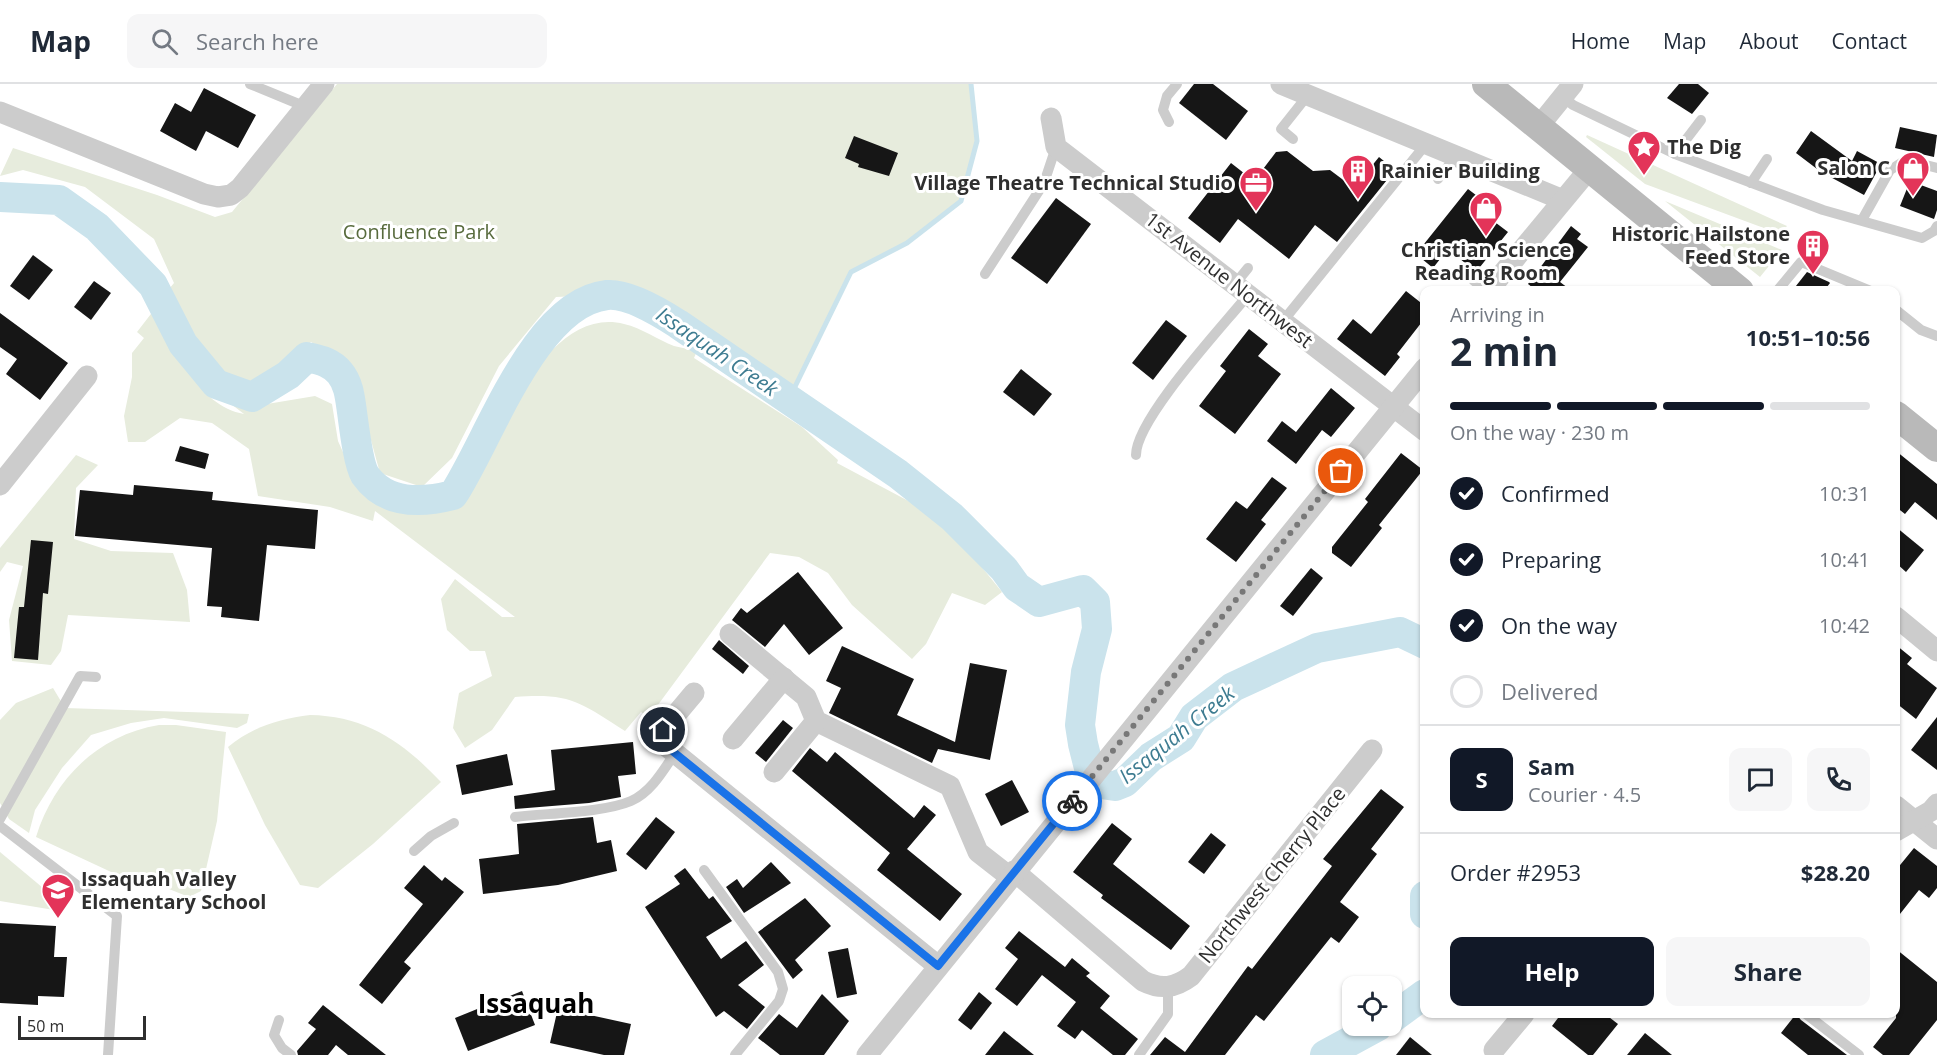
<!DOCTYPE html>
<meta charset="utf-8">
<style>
:root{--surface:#fff;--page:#f6f6f7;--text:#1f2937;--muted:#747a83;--line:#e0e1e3;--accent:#111827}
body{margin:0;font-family:"Open Sans",sans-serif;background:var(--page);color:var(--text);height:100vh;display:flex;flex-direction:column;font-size:22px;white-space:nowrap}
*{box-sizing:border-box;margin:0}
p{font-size:20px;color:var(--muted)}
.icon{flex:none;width:33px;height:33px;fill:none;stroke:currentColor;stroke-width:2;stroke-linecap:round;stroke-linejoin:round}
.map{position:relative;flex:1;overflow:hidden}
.sheet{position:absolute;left:1420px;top:202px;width:480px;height:732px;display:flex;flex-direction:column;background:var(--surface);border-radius:12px;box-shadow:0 2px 4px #0004}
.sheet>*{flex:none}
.fabs{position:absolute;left:1342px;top:892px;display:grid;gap:12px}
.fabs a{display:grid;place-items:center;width:60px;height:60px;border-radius:12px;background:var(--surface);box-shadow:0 2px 4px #0004;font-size:30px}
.scale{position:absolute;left:18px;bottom:15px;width:128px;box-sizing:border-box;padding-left:6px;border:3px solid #2f2f2f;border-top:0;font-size:16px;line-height:21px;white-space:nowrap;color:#2f2f2f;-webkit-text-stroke:4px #fff;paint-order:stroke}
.pin{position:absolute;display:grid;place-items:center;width:51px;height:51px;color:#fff;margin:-26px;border:3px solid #fff;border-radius:50%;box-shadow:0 2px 6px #0007}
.courier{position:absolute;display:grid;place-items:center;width:60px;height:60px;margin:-30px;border:4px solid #1a73e8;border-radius:50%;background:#fff;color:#222;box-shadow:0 2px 8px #0007}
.overview em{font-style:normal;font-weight:700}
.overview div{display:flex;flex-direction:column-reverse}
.overview{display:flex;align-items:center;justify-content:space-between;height:102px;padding:0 30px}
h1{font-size:39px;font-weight:700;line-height:45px}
.bar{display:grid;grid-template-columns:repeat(4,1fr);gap:9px 6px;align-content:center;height:72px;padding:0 30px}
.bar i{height:8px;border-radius:4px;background:var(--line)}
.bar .active{background:var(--accent)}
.bar p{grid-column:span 4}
.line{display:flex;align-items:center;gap:15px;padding:0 30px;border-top:2px solid var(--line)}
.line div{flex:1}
.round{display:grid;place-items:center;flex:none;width:63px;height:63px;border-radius:12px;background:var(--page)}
ol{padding:0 30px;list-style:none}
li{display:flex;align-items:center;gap:18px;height:66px}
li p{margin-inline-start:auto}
li .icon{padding:6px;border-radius:50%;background:var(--accent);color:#fff;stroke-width:4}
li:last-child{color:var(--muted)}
li i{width:33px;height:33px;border:3px solid var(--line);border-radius:50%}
.action{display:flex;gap:12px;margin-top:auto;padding:12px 30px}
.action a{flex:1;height:69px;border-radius:12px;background:var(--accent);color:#fff;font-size:24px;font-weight:700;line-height:69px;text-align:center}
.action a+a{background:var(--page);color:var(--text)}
header{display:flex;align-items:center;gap:36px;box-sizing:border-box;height:84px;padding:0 30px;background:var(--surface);border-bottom:2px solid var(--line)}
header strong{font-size:28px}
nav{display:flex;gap:33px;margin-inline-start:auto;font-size:21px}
.search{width:420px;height:54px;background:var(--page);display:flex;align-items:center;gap:15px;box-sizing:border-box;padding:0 21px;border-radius:12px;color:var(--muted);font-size:22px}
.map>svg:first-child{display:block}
</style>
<header>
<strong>Map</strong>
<div class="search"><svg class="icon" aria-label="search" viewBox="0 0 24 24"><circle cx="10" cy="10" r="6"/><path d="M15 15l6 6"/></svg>Search here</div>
<nav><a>Home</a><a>Map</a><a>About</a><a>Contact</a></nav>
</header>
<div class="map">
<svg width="1937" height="971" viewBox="0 0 1937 971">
<rect width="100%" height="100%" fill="#fff"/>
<g fill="#e7ecdd" fill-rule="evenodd">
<path d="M337 0H971L977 57 961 117 907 159 851 188 788 317C743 286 661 214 607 211 590 210 573 213 556 213L499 282 452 374 422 403 380 389 369 349 363 305 347 277 311 258 255 299 220 291 193 256 169 205 174 199 154 155 85 103 23 86 0 92 13 64 157 111 215 133 232 128Z"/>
<polygon points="1587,51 1787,142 1780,150 1645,100 1586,53"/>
<polygon points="1665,117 1782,166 1760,193"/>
<path d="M154 226 214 302 255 322 315 312 332 320 338 357 355 395 400 425 433 426 466 412C494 358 546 220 624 240 642 244 658 256 674 262 681 264 690 265 697 267L694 274 802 343 838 376 837 379 931 429 967 465 1002 508 985 521 952 509 926 560 912 575 852 521 828 489 799 473 770 469 649 633 641 628 625 647C579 618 571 609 515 613L492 646 465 664 453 644 459 609 492 592 485 567H470L447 546 441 515 455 495 502 533H515L375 427 373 437 330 423 258 412 249 365 212 339 180 334 145 358H128L124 332 132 293V269L144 254 137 248ZM190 289H191L244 330C221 326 202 309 190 289Z"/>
<polygon points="76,371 98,381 76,404 74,455 111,467 173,469 187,506 190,538 68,531 61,567 51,581 12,577 9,536 23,482 7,478 0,488 0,464"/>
<polygon points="53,604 65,624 249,630 247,639 237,644 164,634 131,639 91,651 62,684 35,726 29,749 9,735 0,719 0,636 16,619"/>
<path d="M310 631C366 632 403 658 441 698L373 760 318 804 300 801 265 741 228 663C252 643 279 635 310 631Z"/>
<path d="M159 641H176L226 648 217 737 201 807 189 813 164 803 124 794 36 753C54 695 98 651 159 641Z"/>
<polygon points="0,768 49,809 54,826 0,817"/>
</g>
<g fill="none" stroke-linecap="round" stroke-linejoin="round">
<polyline stroke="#cae3ec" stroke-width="5" points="788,317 851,188 907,159 961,117 977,57 971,0"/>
<g stroke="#cae3ec" stroke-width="30">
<path d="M0 113 59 116 97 143 153 201 183 260 216 300 252 313 288 291 307 273C320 276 331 278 340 289 349 300 350 314 352 328 354 342 358 379 365 391 386 421 422 419 453 411 489 357 534 219 607 211 628 209 661 229 678 240L898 390 952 433 1004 485 1017 503 1039 518 1083 506 1095 518 1097 545 1086 588 1080 641 1083 660 1090 688 1101 700 1115 702 1125 698 1151 673 1181 654 1194 633 1233 603 1317 564 1400 548 1425 560"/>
<polyline points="1425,812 1425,830"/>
<polyline points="1392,934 1425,910"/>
<polyline points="1325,971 1378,942"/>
</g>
</g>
<g fill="#161616">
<polygon points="1194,0 1213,0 1248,27 1226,56 1179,19"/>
<polygon points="1679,0 1698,0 1709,9 1692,30 1667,14"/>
<polygon points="204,4 256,31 238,64 206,47 196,67 160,47 175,19 191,28"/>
<polygon points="1900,43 1937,51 1934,73 1895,64"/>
<polygon points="1811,47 1852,77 1857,67 1881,80 1864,111 1821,88 1796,69"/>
<polygon points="854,52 898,69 889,92 858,83 859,80 845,74"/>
<polygon points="1287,67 1313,87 1330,86 1354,104 1379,73 1395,86 1337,158 1315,141 1289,175 1238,135 1220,159 1188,134 1231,79 1254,97 1276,68"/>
<polygon points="1910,97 1937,107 1937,126 1934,135 1900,122"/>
<polygon points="1468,105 1485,118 1479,126 1508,148 1476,188 1448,165 1433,184 1416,170"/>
<polygon points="1056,114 1091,140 1047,200 1011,174"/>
<polygon points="1571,142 1581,150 1577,155 1588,163 1560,198 1572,207 1537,207 1528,200"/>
<polygon points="33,171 53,186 29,216 10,202"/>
<polygon points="1807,188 1829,198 1830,199 1824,207 1792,207"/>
<polygon points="94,197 111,209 91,236 74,223"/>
<polygon points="1406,207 1425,222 1425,234 1397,270 1400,273 1385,292 1337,255 1353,235 1371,250"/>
<polygon points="0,229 68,279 40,316 6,290 17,275 0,263"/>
<polygon points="1166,236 1187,252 1153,296 1132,279"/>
<polygon points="1249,245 1268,260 1258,272 1281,290 1235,350 1199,322 1226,287 1220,282"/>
<polygon points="1021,285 1052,310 1034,332 1003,308"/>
<polygon points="1331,304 1355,324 1331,353 1322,346 1296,380 1267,357 1282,337 1296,348"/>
<polygon points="180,362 209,370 205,385 175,377"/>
<polygon points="1896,367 1937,400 1937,436 1915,418 1905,430 1896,423"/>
<polygon points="1401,369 1423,386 1379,441 1382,444 1351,483 1332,469 1332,463 1368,418 1365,415"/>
<polygon points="1272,393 1287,404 1261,436 1266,440 1236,478 1206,455 1236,417 1247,425"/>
<polygon points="134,401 213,408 212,416 318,426 315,465 267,461 259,537 221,533 222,523 207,522 212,464 75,452 80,406 133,411"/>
<polygon points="1896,443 1924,466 1906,488 1896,479"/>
<polygon points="31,456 53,458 48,510 43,509 38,576 14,574 19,523 24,523"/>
<polygon points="1311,484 1323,494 1293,532 1280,522"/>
<polygon points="798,488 843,544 809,571 784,540 765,563 732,536 741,524 747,529"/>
<polygon points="719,556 749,582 743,590 712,565"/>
<polygon points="1896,561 1912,574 1907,580 1937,604 1916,635 1896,619"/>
<polygon points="842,562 914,595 897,631 955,658 970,579 1007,586 990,676 938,665 932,679 829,629 841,604 826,597"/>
<polygon points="1937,633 1937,686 1911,666"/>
<polygon points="783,636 793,644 766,678 755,669"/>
<polygon points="633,658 636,690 618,692 621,713 589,719 515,725 514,712 555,706 551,666"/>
<polygon points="810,664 827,678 835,668 914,734 924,721 936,731 907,765 962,810 940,837 877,786 890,769 792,687"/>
<polygon points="507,670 513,701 462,711 456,681"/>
<polygon points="1012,696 1029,728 1001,742 985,710"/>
<polygon points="1381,705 1404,723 1371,765 1377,770 1340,818 1359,833 1339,859 1331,853 1264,937 1256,931 1225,971 1150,971 1165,953 1185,968 1248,882 1252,885 1332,782 1323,775"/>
<polygon points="593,733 597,759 611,756 617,787 558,801 483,810 479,775 519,770 517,740"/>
<polygon points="656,733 675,748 646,786 626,770"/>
<polygon points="1112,739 1132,755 1113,780 1190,842 1171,866 1101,814 1103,811 1073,788"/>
<polygon points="1211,749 1226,761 1204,790 1188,778"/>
<polygon points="1914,764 1937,782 1937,804 1929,814 1919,806 1896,835 1896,786"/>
<polygon points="771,778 791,799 744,829 726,803 737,795 743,804"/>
<polygon points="424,781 442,797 445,793 464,808 404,878 411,884 382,920 359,901 423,820 404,804"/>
<polygon points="685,784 709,815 713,812 732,837 706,853 721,875 746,857 764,881 738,901 765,923 747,945 724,927 716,933 645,823 680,800 674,792"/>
<polygon points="805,814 831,842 795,876 803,886 793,895 758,848"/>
<polygon points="0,839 56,842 54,873 67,873 64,913 38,912 38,921 0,919"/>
<polygon points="1019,847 1065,883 1072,874 1090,889 1086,892 1110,912 1100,924 1138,955 1125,971 1113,971 1082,946 1075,955 1057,942 1076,918 1042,891 1017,922 995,905 1018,875 1005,864"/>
<polygon points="848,864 857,910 837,914 828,868"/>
<polygon points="1896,865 1937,898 1937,936 1909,971 1883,971 1873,963 1896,934"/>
<polygon points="522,907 535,941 468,967 455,934"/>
<polygon points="979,908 992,919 971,946 958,936"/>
<polygon points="822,910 849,937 824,971 780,971 758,954 779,930 797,944"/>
<polygon points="323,921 386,971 348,971 336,961 328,971 298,971 297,967 316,945 308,939"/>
<polygon points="558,924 631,940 624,971 604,971 550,959"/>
<polygon points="1561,930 1605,930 1618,940 1593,971 1588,971 1552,942"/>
<polygon points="1796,930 1801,936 1847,971 1808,971 1781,949"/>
<polygon points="1004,947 1034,971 985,971"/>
<polygon points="1645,949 1672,971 1627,971"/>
<polygon points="1410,953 1432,971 1396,971"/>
</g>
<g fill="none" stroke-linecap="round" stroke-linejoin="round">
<g stroke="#ccc" stroke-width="10">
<polyline points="250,0 306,23"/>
<polyline points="1563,13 1573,21 1675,70 1823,126 1922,154 1934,147 1937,142"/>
<polyline points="1169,38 1163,26 1167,12 1177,0"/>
<polyline points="1293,55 1281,45 1308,11"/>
<polyline points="1675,70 1701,36"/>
<polyline points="1438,95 1456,72"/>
<polyline points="1751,99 1767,75"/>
<polyline points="1862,136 1890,86 1906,76 1937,84"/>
<polyline points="985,190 1044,99 1056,63"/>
<polyline points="1473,196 1487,207"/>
<polyline points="1235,200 1248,184"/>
<polyline points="1777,207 1801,178 1871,207"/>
<polyline points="1896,226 1921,246 1937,252"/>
<polyline points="1283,237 1426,60"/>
<path d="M1136 371C1136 335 1223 242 1248 211"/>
<path d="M515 733C547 729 603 729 631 717 651 708 663 687 675 669"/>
<polyline points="0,735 80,592 96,593"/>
<polyline points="0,742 117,832 108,971"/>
<polyline points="414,767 431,752 454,739"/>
<polyline points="704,786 778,888 783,905 779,917 735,971"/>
<polyline points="1806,930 1859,971"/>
<polyline points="279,936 274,951 282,964 291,971"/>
<polyline points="1139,971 1168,930 1168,903"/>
</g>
<g stroke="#ccc" stroke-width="21">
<polyline points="1281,0 1563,116"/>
<polyline points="0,28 204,110 218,113 231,111 240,104 324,0"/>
<polyline points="1051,34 1056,63 1425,347"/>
<polyline points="1539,42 1573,0"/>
<polyline points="1488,207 1590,84"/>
<polyline points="0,401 87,292"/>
<polyline points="1896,533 1937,567"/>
<polyline points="730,550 806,613 816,637 950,702 978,768 1010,793"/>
<polyline points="694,609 663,646 665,661 938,882"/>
<polyline points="733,655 784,594"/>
<polyline points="774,688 816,637"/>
<polyline points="1896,722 1937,755"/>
<polyline points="1896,747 1931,727 1937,720"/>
<path d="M1014 787 1143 897C1161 906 1175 904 1191 892L1372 666"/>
<polyline points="1494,966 1524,930"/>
<polyline points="867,971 1425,284"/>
</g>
<g stroke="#b9b9b9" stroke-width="28">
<polyline points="1486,0 1740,207"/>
<polyline points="1896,331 1937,364"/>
</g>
</g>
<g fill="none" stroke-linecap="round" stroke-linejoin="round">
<polyline stroke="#787878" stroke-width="6" stroke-dasharray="0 10.8" points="1072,717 1341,387"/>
<polyline stroke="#1a73e8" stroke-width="8" points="663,646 665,661 938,882 1072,717"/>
</g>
<defs>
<symbol id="sight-pin" viewBox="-11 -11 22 30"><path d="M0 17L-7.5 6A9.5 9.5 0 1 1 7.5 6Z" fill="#e33459" stroke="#fff"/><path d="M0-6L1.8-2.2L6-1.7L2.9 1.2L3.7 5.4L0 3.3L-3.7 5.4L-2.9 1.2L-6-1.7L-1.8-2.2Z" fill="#fff"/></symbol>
<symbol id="shop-pin" viewBox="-11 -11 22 30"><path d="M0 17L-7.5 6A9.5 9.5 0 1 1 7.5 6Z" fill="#e33459" stroke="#fff"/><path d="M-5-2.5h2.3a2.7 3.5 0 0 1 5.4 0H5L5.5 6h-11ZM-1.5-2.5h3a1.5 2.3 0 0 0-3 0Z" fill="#fff"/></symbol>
<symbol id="building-pin" viewBox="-11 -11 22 30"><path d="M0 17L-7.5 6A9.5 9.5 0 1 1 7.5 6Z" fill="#e33459" stroke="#fff"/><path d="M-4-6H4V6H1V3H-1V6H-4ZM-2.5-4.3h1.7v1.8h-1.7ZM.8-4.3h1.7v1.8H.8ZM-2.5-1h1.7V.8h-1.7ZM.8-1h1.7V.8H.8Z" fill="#fff"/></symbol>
<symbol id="office-pin" viewBox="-11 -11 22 30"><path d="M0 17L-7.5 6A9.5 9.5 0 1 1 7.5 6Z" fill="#e33459" stroke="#fff"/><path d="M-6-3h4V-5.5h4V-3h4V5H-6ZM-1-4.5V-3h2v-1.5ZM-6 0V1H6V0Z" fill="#fff"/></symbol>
<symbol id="school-pin" viewBox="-11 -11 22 30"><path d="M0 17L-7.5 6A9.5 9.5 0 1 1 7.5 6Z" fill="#e33459" stroke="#fff"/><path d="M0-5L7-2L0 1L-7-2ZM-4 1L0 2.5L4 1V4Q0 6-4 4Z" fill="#fff"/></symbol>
</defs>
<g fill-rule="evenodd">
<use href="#sight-pin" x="1625" y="44" width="38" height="52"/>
<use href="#shop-pin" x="1894" y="65" width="38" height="52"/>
<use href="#building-pin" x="1339" y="68" width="38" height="52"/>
<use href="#office-pin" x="1237" y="80" width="38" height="52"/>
<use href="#shop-pin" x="1467" y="105" width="38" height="52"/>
<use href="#building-pin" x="1794" y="143" width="38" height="52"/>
<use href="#school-pin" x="39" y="787" width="38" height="52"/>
</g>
<g text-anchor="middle" stroke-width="6" stroke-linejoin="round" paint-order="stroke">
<g font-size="20" font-weight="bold" fill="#2f2f2f" stroke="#fff" text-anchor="start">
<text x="1667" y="70">The Dig</text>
<text x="1890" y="91" text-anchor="end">Salon C</text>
<text x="1381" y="94">Rainier Building</text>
<text x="1233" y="106" text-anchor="end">Village Theatre Technical Studio</text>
<text x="1790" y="157" text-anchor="end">Historic Hailstone<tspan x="1790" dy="23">Feed Store</tspan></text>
<text x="1486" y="173" text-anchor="middle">Christian Science<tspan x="1486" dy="23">Reading Room</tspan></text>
<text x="81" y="802">Issaquah Valley<tspan x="81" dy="23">Elementary School</tspan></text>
</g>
<g font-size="20" fill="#586b3d" stroke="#fff">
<text x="419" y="155">Confluence Park</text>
</g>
<g font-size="20" fill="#2f2f2f" stroke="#fff">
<text transform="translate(1229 196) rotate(38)" y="7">1st Avenue Northwest</text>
<text transform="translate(1272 791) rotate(-51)" y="7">Northwest Cherry Place</text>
</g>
<g font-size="21" font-style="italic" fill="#3e7c91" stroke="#fff">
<text transform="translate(717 268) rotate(34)" y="7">Issaquah Creek</text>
<text transform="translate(1177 651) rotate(-39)" y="7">Issaquah Creek</text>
</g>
<g font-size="26" font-weight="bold" fill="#000" stroke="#fff">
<text x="536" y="929">Issaquah</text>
</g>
</g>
</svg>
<div class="fabs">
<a><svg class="icon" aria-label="locate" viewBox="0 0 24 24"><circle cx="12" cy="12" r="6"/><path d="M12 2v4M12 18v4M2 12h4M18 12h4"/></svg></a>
</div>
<div class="scale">50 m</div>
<div class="pin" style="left:1341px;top:387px;background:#ea580c"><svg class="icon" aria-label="bag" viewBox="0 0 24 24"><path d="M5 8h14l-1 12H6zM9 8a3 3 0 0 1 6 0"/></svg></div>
<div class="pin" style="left:663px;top:646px;background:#1f2937"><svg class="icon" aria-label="home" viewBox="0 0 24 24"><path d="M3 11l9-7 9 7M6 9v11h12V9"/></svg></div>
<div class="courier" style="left:1072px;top:717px"><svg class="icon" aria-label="bike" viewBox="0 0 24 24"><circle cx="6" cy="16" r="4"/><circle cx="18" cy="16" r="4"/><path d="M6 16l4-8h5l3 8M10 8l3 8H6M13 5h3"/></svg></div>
<section class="sheet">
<div class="overview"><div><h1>2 min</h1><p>Arriving in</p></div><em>10:51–10:56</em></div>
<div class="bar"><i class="active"></i><i class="active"></i><i class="active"></i><i></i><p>On the way · 230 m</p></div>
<ol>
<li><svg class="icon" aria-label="check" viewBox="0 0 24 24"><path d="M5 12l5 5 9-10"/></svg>Confirmed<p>10:31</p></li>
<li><svg class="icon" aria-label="check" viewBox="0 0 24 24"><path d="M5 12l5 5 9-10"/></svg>Preparing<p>10:41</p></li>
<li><svg class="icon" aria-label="check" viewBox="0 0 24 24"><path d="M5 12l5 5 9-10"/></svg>On the way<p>10:42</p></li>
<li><i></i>Delivered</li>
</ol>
<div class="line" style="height:108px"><b class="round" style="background:var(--accent);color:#fff">S</b><div><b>Sam</b><p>Courier · 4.5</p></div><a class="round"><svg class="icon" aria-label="chat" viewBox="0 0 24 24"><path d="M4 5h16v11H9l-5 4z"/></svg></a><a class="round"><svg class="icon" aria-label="phone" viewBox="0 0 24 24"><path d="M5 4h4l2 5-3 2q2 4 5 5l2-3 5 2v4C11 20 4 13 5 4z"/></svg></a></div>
<div class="line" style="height:78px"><div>Order #2953</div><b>$28.20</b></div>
<div class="action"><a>Help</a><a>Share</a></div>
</section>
</div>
